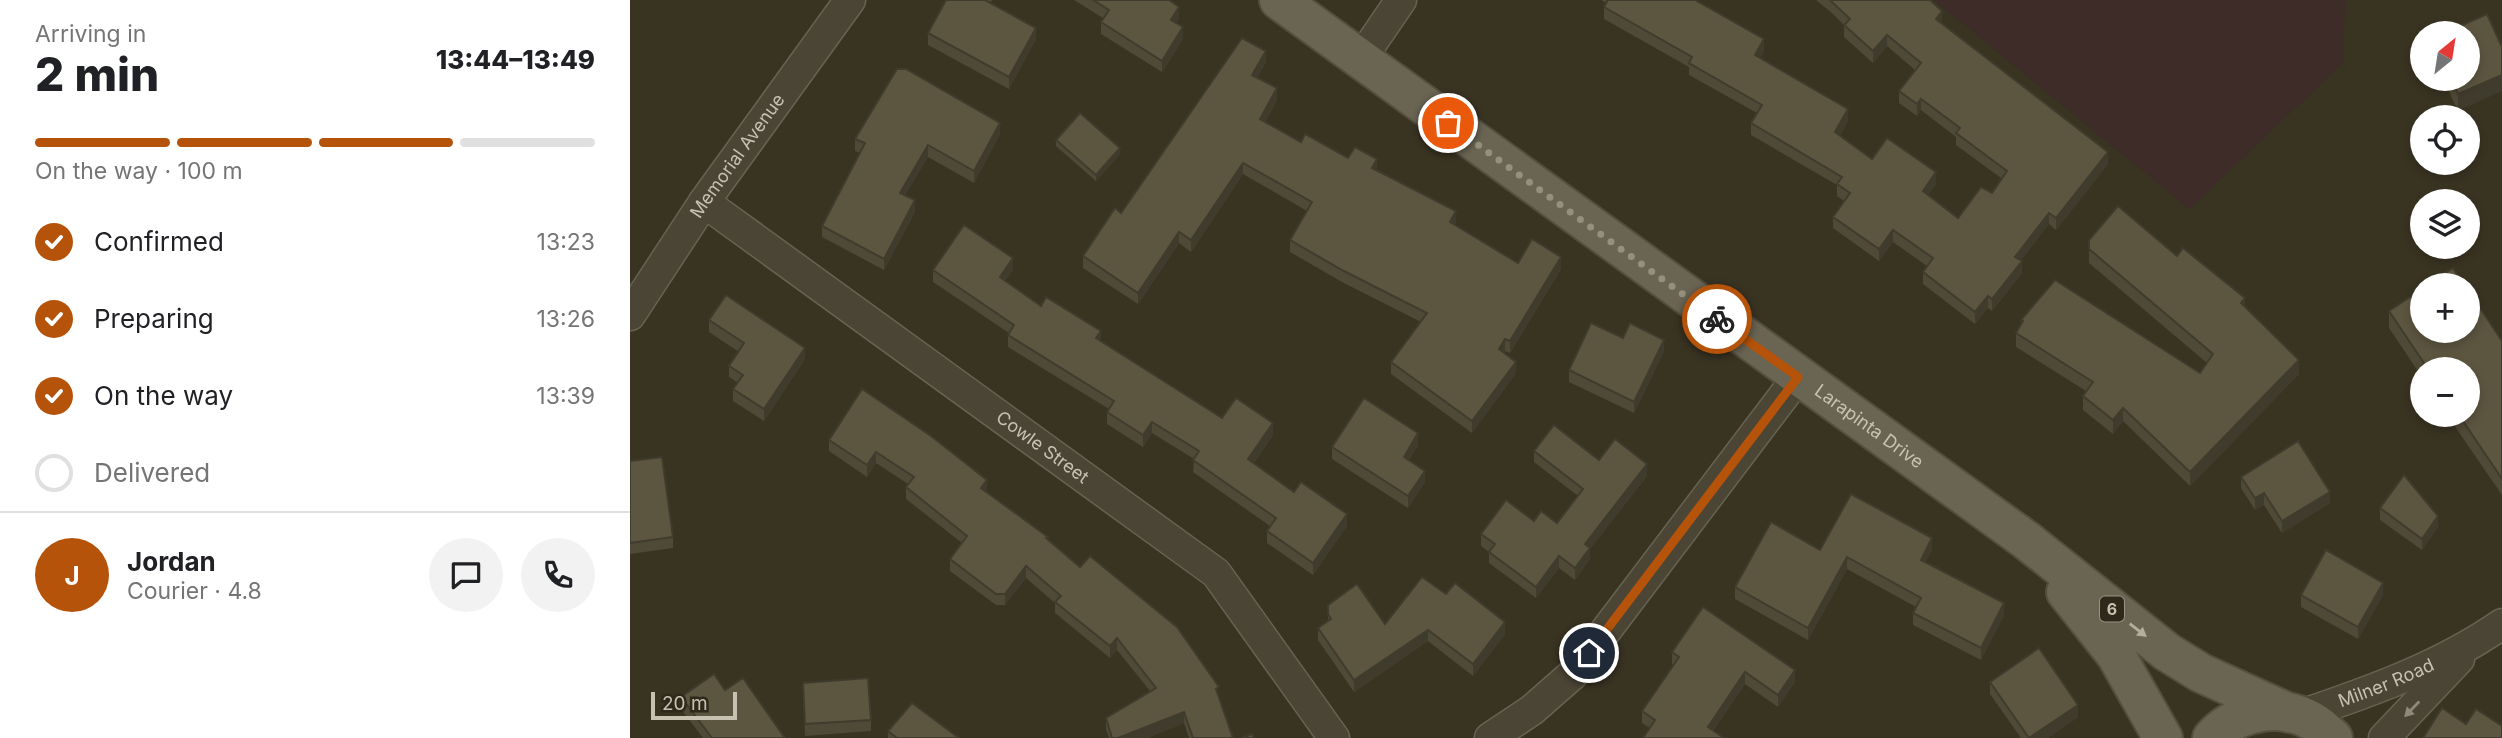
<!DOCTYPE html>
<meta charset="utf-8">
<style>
:root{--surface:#fff;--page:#f2f2f2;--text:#202124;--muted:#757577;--line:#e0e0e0;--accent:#b45309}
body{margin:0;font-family:Inter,sans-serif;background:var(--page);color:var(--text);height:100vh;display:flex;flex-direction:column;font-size:26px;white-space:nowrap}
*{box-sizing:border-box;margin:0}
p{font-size:23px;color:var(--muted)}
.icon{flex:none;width:38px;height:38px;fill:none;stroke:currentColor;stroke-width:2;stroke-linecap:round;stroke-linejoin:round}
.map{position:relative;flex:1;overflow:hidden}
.side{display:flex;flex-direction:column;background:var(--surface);width:630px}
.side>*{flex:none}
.needle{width:46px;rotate:30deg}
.buttons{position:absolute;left:1780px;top:21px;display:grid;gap:14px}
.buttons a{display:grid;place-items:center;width:70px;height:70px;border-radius:50%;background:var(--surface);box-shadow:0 4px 10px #0003;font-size:35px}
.scale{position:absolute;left:21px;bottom:18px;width:86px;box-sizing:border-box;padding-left:7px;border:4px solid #c6c1b0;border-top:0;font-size:19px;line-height:24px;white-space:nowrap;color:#c6c1b0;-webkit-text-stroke:5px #2e291b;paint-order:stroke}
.pin{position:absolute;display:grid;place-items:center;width:60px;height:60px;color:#fff;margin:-30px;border:4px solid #fff;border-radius:50%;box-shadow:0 2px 7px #0007}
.courier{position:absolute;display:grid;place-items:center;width:70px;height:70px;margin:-35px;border:5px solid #b45309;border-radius:50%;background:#fff;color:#222;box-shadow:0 2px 9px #0007}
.headline em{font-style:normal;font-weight:800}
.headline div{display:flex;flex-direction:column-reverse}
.headline{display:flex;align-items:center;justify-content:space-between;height:119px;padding:0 35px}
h1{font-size:46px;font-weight:800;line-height:52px}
.bar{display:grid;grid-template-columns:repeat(4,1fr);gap:10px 7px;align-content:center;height:84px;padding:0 35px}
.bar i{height:9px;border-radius:5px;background:var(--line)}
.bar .active{background:var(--accent)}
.bar p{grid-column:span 4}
.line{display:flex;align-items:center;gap:18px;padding:0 35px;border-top:2px solid var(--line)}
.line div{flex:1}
.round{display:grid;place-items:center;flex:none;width:74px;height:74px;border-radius:37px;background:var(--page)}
ol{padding:0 35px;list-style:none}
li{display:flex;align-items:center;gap:21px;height:77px}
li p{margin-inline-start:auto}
li .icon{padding:7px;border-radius:50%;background:var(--accent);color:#fff;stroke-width:4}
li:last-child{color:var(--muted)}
li i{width:38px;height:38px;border:4px solid var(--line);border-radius:50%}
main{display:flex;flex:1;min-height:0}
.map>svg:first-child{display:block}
</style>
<main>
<section class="side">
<div class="headline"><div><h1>2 min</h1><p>Arriving in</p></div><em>13:44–13:49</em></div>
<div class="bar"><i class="active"></i><i class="active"></i><i class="active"></i><i></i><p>On the way · 100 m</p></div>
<ol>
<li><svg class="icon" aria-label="check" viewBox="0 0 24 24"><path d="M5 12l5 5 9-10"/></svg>Confirmed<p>13:23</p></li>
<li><svg class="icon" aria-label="check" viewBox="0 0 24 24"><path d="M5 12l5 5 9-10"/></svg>Preparing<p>13:26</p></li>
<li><svg class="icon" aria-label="check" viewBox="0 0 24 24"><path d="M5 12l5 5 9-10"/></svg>On the way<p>13:39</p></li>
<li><i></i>Delivered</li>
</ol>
<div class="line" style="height:126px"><b class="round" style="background:var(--accent);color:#fff">J</b><div><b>Jordan</b><p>Courier · 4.8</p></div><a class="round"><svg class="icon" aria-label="chat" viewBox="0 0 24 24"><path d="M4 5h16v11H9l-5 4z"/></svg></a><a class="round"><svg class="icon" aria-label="phone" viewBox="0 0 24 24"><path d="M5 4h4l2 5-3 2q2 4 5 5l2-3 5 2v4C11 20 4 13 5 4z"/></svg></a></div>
</section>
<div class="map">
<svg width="1872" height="738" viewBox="0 0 1872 738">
<rect width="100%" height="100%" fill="#393322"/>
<polygon fill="#3e2c28" points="1304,0 1715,0 1713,63 1559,209"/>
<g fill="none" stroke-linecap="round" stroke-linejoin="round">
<defs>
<g id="street">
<polyline points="730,60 771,0"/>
<path id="s1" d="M74 202 586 573 704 738"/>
<path id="s2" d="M0 315 74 202 220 0"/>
<path id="s3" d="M1668 716C1739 692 1810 667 1872 624"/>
<polyline points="860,738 902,710 943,674 1168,377"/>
<polyline points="1754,738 1829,659"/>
</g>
<g id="primary">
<path id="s4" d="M649 0 1396 540 1537 652 1571 673 1659 713"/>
<polyline points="1436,592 1486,655 1533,738"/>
<path d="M1582 738C1607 710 1653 702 1685 723 1691 727 1697 733 1703 738"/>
</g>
</defs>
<use href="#street" stroke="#676353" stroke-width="33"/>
<use href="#primary" stroke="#534e3f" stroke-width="42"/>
<use href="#street" stroke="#4a4535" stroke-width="30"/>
<use href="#primary" stroke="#6a6453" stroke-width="38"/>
</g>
<g fill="#4f4937">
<polygon points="316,0 362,0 360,3 406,39 379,89 298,45 298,33"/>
<polygon points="444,0 539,0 549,18 546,23 553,39 532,72 471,34 471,22 473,18"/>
<polygon points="971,0 1065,0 1134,51 1130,58 1218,121 1210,135 1242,159 1306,184 1298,195 1328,218 1362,193 1371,178 1326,145 1326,137 1291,110 1287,116 1269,103 1269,91 1285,70 1257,46 1243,63 1214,37 1214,25 1202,13 1186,0 1300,0 1312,24 1478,164 1426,230 1419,224 1391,260 1392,273 1362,311 1358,308 1345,324 1293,284 1293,272 1297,266 1263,242 1249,261 1203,228 1203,217 1214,201 1207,196 1207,185 1121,135 1121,123 1127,113 1059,75 1059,67 974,19 974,7 976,3"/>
<polygon points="636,62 627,78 647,100 635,122 671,142 718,158 747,171 826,222 825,225 888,263 931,269 880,353 875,351 874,352 886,373 842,433 761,374 761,362 791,322 712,282 660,252 660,240 677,211 613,174 561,252 549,243 508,304 453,268 453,256 491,213"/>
<polygon points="1813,79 1838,79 1828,111"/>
<polygon points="370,134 344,183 298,157 275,195 285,212 254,270 192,237 192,226 230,153 225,151 225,139"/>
<polygon points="426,140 490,154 466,181 426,146"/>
<polygon points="1459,240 1547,256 1615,308 1669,374 1560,486 1493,421 1483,434 1453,410 1453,396 1456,391 1386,347 1386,333 1391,324 1391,320 1570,373 1577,363 1459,263"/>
<polygon points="303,270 383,270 375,281 411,306 471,341 592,418 643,435 624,463 664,492 717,526 683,575 637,543 637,531 640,526 563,472 564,459 522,433 513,447 477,424 477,412 479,409 378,347 378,335 379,333 303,282"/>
<polygon points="1759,311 1872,341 1872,495 1817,415 1838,415 1838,369 1792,369 1792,377 1759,328"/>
<polygon points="79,320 175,359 134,421 103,401 103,389 108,383 99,377 99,366 109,352 79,332"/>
<polygon points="993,338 1034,351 1004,413 939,382 939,370"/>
<polygon points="232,389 357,492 418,540 589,698 603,738 559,738 554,723 517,738 479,738 476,729 476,718 520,691 487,650 480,658 425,613 425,603 396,578 375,605 366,605 320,571 320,559 332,543 276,499 276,487 278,484 246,463 237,477 199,451 199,440"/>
<polygon points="788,445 779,460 795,482 778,508 702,459 702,447"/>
<polygon points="904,451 969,460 1017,476 960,549 960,559 945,580 929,568 906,598 859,563 859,552 851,546 851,534 904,521 927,523 948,496 904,462"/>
<polygon points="0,461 43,537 43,548 0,554"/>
<polygon points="1611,477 1700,503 1652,533 1634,505 1625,510 1611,488"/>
<polygon points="1750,508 1808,527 1792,550 1750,520"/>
<polygon points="1190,550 1302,550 1295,562 1374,615 1351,660 1283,625 1283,613 1286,607 1217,569 1178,640 1105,599 1105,587"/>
<polygon points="816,594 875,634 843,676 798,641 724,692 688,640 688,628 698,621 698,605 755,624"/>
<polygon points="1671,595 1753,595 1728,639 1671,607"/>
<polygon points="1042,652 1165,682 1148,707 1115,684 1083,731 1020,728 1012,723 1012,711 1043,665 1042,664"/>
<polygon points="1360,682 1448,717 1418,738 1391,738 1360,694"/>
<polygon points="173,683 241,720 241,731 175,736"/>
<polygon points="95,690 155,738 73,738 51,709 51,697"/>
<polygon points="258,731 329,738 258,738"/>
</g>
<g fill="#403c2d">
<polygon points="549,7 549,18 541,31 541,20"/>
<polygon points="1312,11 1312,23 1306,31 1306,19"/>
<polygon points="553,27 553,39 532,72 532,61"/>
<polygon points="406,28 406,39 379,89 379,77"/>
<polygon points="1257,35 1257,46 1243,63 1243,51"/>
<polygon points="1134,39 1134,51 1125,67 1125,55"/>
<polygon points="636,51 636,62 622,87 622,75"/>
<polygon points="1872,75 1872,91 1828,111 1828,94"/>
<polygon points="647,88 647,100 630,131 630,119"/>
<polygon points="1291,99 1291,110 1287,116 1287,104"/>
<polygon points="1218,109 1218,121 1205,143 1205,132"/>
<polygon points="370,123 370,134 344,183 344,171"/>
<polygon points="298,145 298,157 270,204 270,193"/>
<polygon points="490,148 490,154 466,181 466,175"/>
<polygon points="1478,152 1478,164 1426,230 1426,218"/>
<polygon points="747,159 747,171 742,168"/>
<polygon points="613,163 613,174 561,252 561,240"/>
<polygon points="1306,172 1306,184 1293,202 1293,191"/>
<polygon points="285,200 285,212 254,270 254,259"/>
<polygon points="826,211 826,222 820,234 820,222"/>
<polygon points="1419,213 1419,224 1385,268 1385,257"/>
<polygon points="1263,230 1263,242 1249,261 1249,249"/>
<polygon points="549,232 549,243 508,304 508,293"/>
<polygon points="931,257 931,269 880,353 880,341"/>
<polygon points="383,258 383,270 370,289 370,277"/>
<polygon points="1392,261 1392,273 1362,311 1362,299"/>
<polygon points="1358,296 1358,308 1345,324 1345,312"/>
<polygon points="1615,298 1615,311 1611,303"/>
<polygon points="471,331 471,343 466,338"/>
<polygon points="875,339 875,351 869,360 869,349"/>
<polygon points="1034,340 1034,351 1004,413 1004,402"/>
<polygon points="175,348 175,359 134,421 134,409"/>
<polygon points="1669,360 1669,374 1560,486 1560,472"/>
<polygon points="886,362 886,373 842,433 842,421"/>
<polygon points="1493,408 1493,421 1483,434 1483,420"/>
<polygon points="522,422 522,433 513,447 513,435"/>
<polygon points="643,423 643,435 618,471 618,459"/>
<polygon points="788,433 788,445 774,468 774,457"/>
<polygon points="246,452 246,463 237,477 237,465"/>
<polygon points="1017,464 1017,476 960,549 960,559 945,580 945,568 955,544"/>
<polygon points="795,471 795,482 778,508 778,496"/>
<polygon points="357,480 357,492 351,500 351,488"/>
<polygon points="1700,492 1700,503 1652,533 1652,521"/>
<polygon points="1634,493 1634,505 1625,510 1625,498"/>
<polygon points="717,514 717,526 683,575 683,563"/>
<polygon points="1808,516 1808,527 1792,550 1792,539"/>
<polygon points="1302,538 1302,550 1291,571 1291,560"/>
<polygon points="929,556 929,568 906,598 906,587"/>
<polygon points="1217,557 1217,569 1178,640 1178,628"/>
<polygon points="396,566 396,578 375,605 375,594"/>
<polygon points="1753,583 1753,595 1728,639 1728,627"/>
<polygon points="1374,603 1374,615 1351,660 1351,648"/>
<polygon points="875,622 875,634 843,676 843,664"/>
<polygon points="798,630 798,641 724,692 724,680"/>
<polygon points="487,638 487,650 480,658 480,646"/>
<polygon points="1165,670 1165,682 1148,707 1148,695"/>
<polygon points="1115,672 1115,684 1078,738 1078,727"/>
<polygon points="1448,705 1448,717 1418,738 1400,738"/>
<polygon points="554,712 554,723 517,738 488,738"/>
</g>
<g fill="#5c5540" stroke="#403c2d" stroke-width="2">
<polygon points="316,0 355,0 406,28 379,77 298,33"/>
<polygon points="463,0 539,0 549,7 541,20 553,27 532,61 471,22 479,10"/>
<polygon points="978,0 1065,0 1134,39 1125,55 1218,109 1205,132 1242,159 1257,138 1306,172 1293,191 1328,218 1351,187 1362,193 1377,171 1326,133 1330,128 1291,99 1287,104 1269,91 1291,63 1257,35 1243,51 1214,25 1220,19 1200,0 1300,0 1312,11 1306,19 1478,152 1426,218 1419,213 1385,257 1392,261 1362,299 1358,296 1345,312 1293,272 1303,258 1263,230 1249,249 1203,217 1220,193 1207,184 1212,177 1121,123 1132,105 1059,63 1062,57 974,7"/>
<polygon points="1857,14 1872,47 1872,75 1828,94 1821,79 1838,79 1838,33 1815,33"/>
<polygon points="612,38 636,51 622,75 647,88 630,119 671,142 675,134 718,158 725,147 747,159 742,168 826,211 820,222 888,263 902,239 931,257 880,341 875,339 869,349 886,362 842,421 761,362 797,313 712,270 660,240 682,202 613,163 561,240 549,232 508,293 453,256 485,208 491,213"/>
<polygon points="267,69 276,69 370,123 344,171 298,145 270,193 285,200 254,259 192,226 235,143 225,139"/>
<polygon points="450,113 490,148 466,175 426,140"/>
<polygon points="1488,206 1547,256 1553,248 1615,298 1611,303 1669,360 1560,472 1493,408 1483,420 1453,396 1463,382 1386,333 1393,321 1391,320 1425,280 1570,373 1583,354 1459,249 1459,240"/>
<polygon points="334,225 383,258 370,277 411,306 416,297 471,331 466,338 592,418 606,398 643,423 618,459 664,492 671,482 717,514 683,563 637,531 646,518 563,460 569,451 522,422 513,435 477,412 484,401 378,335 384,325 303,270"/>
<polygon points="1823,268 1834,285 1797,285"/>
<polygon points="1792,289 1792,331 1838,331 1838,290 1872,341 1872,479 1829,415 1838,415 1838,369 1798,369 1759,311"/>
<polygon points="96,295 175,348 134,409 103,389 113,375 99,366 114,343 79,320"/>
<polygon points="961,323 993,338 1000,323 1034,340 1004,402 939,370"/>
<polygon points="232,389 301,436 357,480 351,488 418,537 416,538 450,567 460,556 547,627 589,687 586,689 603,738 563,738 554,712 488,738 482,738 476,718 526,688 487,638 480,646 425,602 431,596 396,566 375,594 366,594 320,559 337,536 276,487 284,477 246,452 237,465 199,440"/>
<polygon points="734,398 788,433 774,457 795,471 778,496 702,447"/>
<polygon points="924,425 969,460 985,439 1017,464 955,544 960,548 945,568 929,556 906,587 859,552 865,544 851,534 876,500 904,521 911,511 927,523 953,489 904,451"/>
<polygon points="1668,441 1700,492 1652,521 1634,493 1625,498 1611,477"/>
<polygon points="32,457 43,537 0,543 0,461"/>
<polygon points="1774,475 1808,516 1792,539 1750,508"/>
<polygon points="1221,494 1302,538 1291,560 1374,603 1351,648 1283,613 1291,598 1217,557 1178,628 1105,587 1141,522 1190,550"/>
<polygon points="1696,550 1753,583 1728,627 1671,595"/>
<polygon points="792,577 816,594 825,583 875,622 843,664 798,630 724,680 688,628 701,619 698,614 698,605 727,584 755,624"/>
<polygon points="1073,607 1165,670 1148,695 1115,672 1078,727 1094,738 1013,738 1025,720 1012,711 1049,657 1042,652"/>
<polygon points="1409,648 1448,705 1399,738 1360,682"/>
<polygon points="84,674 95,690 113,678 155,738 82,738 51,697"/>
<polygon points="238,678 241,720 175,724 173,683"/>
<polygon points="282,703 329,738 267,738 258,731"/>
<polygon points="1812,708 1836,724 1846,709 1872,726 1872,738 1793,738"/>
<polygon points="622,734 624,738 612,738"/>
</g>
<defs><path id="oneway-solid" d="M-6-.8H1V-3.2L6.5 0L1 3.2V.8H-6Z" transform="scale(1.75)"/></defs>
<use fill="#b4ae9d" href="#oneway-solid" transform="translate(1508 630) rotate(38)"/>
<use fill="#8e8979" href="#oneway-solid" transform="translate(1782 709) rotate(134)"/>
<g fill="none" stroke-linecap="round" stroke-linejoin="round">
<polyline stroke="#958f7e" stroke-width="7" stroke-dasharray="0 12.6" points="818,123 1087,319"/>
<polyline stroke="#b45309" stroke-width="9" points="959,653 1168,377 1087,319"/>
</g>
<g text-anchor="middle" stroke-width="6" stroke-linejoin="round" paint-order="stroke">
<rect fill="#2e291b" stroke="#989383" stroke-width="2" x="1470" y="596.5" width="24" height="25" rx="5"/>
<g font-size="16" font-weight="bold" fill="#c6c1b0">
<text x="1482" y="615">6</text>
</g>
<g font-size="18" fill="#c6c1b0" stroke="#2e291b">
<text dy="6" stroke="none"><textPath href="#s2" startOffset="192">Memorial Avenue</textPath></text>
<text dy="6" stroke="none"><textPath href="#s4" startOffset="728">Larapinta Drive</textPath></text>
<text dy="6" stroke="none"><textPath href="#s1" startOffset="418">Cowle Street</textPath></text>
<text dy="6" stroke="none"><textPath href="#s3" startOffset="94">Milner Road</textPath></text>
</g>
</g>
</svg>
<div class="buttons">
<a><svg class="needle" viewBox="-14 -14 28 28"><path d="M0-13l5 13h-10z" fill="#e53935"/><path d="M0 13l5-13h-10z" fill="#757577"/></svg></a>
<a><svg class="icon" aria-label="locate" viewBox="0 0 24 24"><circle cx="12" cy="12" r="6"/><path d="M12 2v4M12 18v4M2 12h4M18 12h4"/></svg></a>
<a><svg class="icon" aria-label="layers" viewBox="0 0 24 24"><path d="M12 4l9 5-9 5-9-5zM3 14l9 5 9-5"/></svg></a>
<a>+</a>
<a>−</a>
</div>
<div class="scale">20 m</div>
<div class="pin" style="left:818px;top:123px;background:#ea580c"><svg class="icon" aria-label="bag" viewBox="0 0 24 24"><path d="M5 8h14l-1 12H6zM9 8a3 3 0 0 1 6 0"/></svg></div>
<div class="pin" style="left:959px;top:653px;background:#1f2937"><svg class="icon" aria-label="home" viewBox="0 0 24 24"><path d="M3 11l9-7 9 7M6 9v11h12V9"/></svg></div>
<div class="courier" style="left:1087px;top:319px"><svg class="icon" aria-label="bike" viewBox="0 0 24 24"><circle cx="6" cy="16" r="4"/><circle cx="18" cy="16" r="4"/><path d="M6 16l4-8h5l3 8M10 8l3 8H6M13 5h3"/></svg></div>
</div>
</main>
